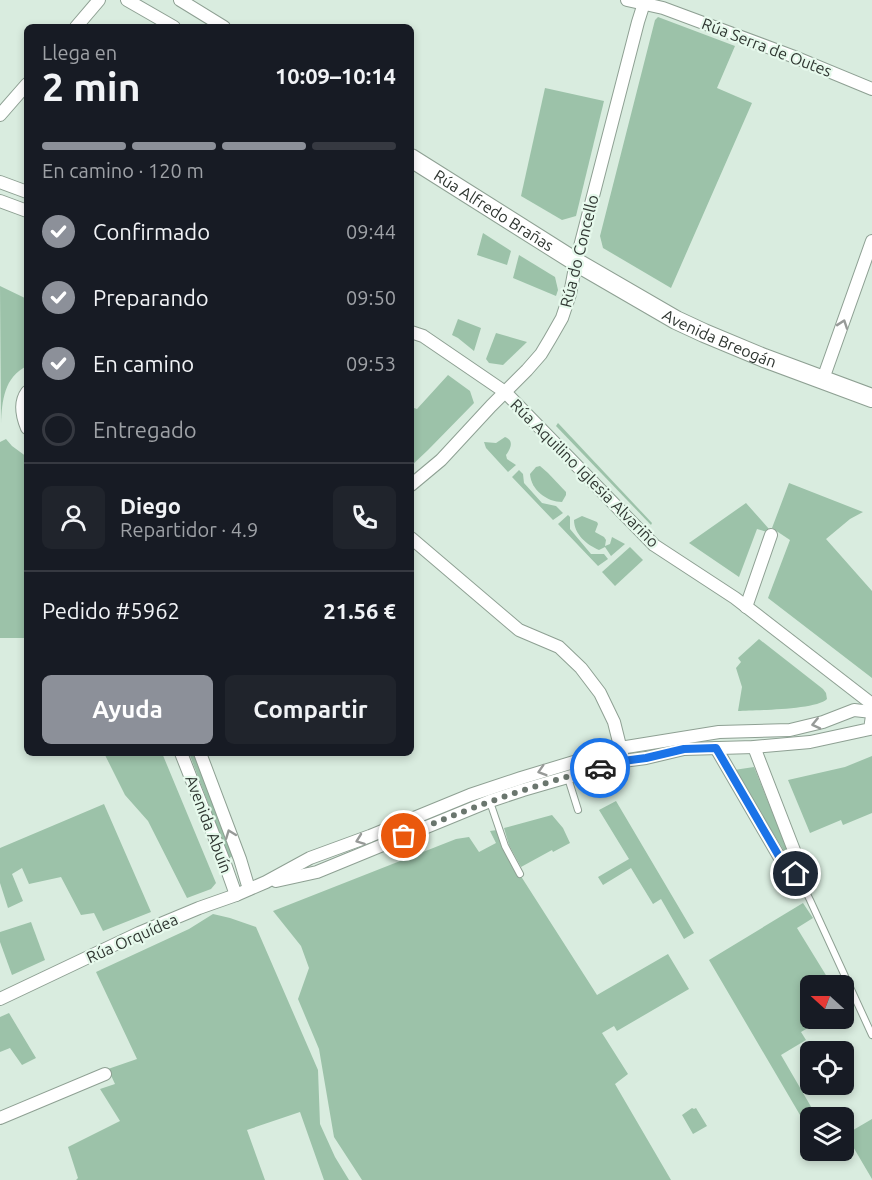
<!DOCTYPE html>
<html lang="es">
<meta charset="utf-8">
<style>
:root{--surface:#171b24;--page:#20242c;--text:#f1f3f6;--muted:#9ea1a6;--line:#363941;--accent:#8c9099}
body{margin:0;font-family:Ubuntu,sans-serif;background:var(--page);color:var(--text);height:100vh;display:flex;flex-direction:column;font-size:22px;white-space:nowrap}
*{box-sizing:border-box;margin:0}
p{font-size:20px;color:var(--muted)}
.icon{flex:none;width:33px;height:33px;fill:none;stroke:currentColor;stroke-width:2;stroke-linecap:round;stroke-linejoin:round}
.map{position:relative;flex:1;overflow:hidden}
.side{position:absolute;left:24px;top:24px;width:390px;height:732px;display:flex;flex-direction:column;background:var(--surface);border-radius:9px;box-shadow:0 3px 9px #0003}
.side>*{flex:none}
.needle{width:39px;rotate:291deg}
.buttons{position:absolute;left:800px;top:975px;display:grid;gap:12px}
.buttons a{display:grid;place-items:center;width:54px;height:54px;border-radius:9px;background:var(--surface);box-shadow:0 3px 9px #0003;font-size:30px}
.pin{position:absolute;display:grid;place-items:center;width:51px;height:51px;color:#fff;margin:-26px;border:3px solid #fff;border-radius:50%;box-shadow:0 2px 6px #0007}
.courier{position:absolute;display:grid;place-items:center;width:60px;height:60px;margin:-30px;border:4px solid #1a73e8;border-radius:50%;background:#fff;color:#222;box-shadow:0 2px 8px #0007}
.overview em{font-style:normal;font-weight:700}
.overview div{display:flex;flex-direction:column-reverse}
.overview{display:flex;align-items:center;justify-content:space-between;height:102px;padding:0 18px}
h1{font-size:39px;font-weight:700;line-height:45px}
.bar{display:grid;grid-template-columns:repeat(4,1fr);gap:9px 6px;align-content:center;height:72px;padding:0 18px}
.bar i{height:8px;border-radius:4px;background:var(--line)}
.bar .on{background:var(--accent)}
.bar p{grid-column:span 4}
.line{display:flex;align-items:center;gap:15px;padding:0 18px;border-top:2px solid var(--line)}
.line div{flex:1}
.round{display:grid;place-items:center;flex:none;width:63px;height:63px;border-radius:9px;background:var(--page)}
ol{padding:0 18px;list-style:none}
li{display:flex;align-items:center;gap:18px;height:66px}
li p{margin-inline-start:auto}
li .icon{padding:6px;border-radius:50%;background:var(--accent);color:#fff;stroke-width:4}
li:last-child{color:var(--muted)}
li i{width:33px;height:33px;border:3px solid var(--line);border-radius:50%}
.cta{display:flex;gap:12px;margin-top:auto;padding:12px 18px}
.cta a{flex:1;height:69px;border-radius:9px;background:var(--accent);color:#fff;font-size:24px;font-weight:700;line-height:69px;text-align:center}
.cta a+a{background:var(--page);color:var(--text)}
.map>svg:first-child{display:block}
</style>
<div class="map">
<svg width="872" height="1180" viewBox="0 0 872 1180">
<rect width="100%" height="100%" fill="#d9ecdf"/>
<g fill="#9cc2a9">
<polygon points="658,17 735,46 717,88 752,103 671,288 603,248 600,236 655,20"/>
<polygon points="545,88 604,101 576,216 562,220 521,196"/>
<polygon points="483,233 511,251 507,265 477,255"/>
<polygon points="519,255 555,277 558,290 556,296 513,278"/>
<path d="M0 286 27 299V366C4 377 2 401 1 424Z"/>
<polygon points="458,319 481,328 474,351 458,338 452,335"/>
<polygon points="496,333 527,342 503,365 489,363 486,359"/>
<polygon points="448,375 470,391 474,403 428,450 411,466 411,407 417,409"/>
<polygon points="558,423 652,523 651,525 556,426"/>
<path d="M505 437C515 441 510 449 506 455L507 459 516 465 508 472 486 448 484 442 496 443Z"/>
<polygon points="6,439 12,446 27,457 27,638 0,638 0,442"/>
<path d="M540 466 548 473 566 492V495L562 502C547 502 531 490 530 474L536 467Z"/>
<polygon points="519,470 523,474 524,483 542,503 556,506 563,513 553,520 512,477"/>
<polygon points="789,483 863,512 850,519 826,539 872,591 872,678 768,598 790,540 772,528"/>
<polygon points="746,503 769,529 767,532 757,529 739,577 689,543"/>
<polygon points="568,515 570,517 570,529 591,554 604,554 608,559 598,566 558,524"/>
<path d="M582 516 597 522 598 524 595 532 604 537 606 540 605 546 610 544 612 537 625 544 611 556 605 547 599 550C587 545 574 534 574 520Z"/>
<polygon points="630,547 643,560 615,586 602,572"/>
<path d="M759 639 823 689 826 693 827 699C816 710 756 710 738 711L742 687 736 668 741 662 738 658Z"/>
<polygon points="104,753 162,753 216,883 211,889 187,898 148,821 125,795"/>
<polygon points="189,753 193,753 233,856 229,858"/>
<polygon points="872,756 872,813 843,825 841,820 810,833 788,780 845,767"/>
<polygon points="754,767 787,848 786,854 734,770"/>
<polygon points="616,801 694,933 684,939 661,899 653,904 631,868 603,885 598,877 629,859 599,810"/>
<polygon points="104,804 151,912 103,931 94,913 81,915 61,877 29,884 22,868 12,874 23,901 8,908 0,883 0,848"/>
<polygon points="552,815 563,828 570,843 553,852 552,850 521,867 509,845 504,828"/>
<polygon points="497,830 501,845 597,995 668,954 689,989 617,1031 614,1026 602,1033 628,1074 615,1084 671,1180 362,1180 334,1137 319,1049 298,999 309,968 301,946 273,911 456,839 469,837 479,852 496,843 490,831"/>
<polygon points="803,903 813,918 797,928 832,985 810,986 810,1018 823,1019 801,1032 806,1040 781,1055 817,1117 810,1118 810,1132 709,960"/>
<polygon points="213,914 230,918 256,927 318,1070 320,1124 335,1157 349,1180 324,1180 300,1112 247,1130 265,1180 76,1180 78,1178 68,1147 120,1121 100,1089 115,1084 108,1069 137,1059 96,972 189,929"/>
<polygon points="31,922 45,960 12,975 0,942 0,932"/>
<polygon points="9,1013 36,1058 22,1065 10,1048 0,1052 0,1017"/>
<polygon points="692,1108 694,1109 696,1108 707,1126 693,1134 682,1115"/>
<polygon points="872,1119 872,1179 852,1145 843,1150 843,1136"/>
</g>
<g fill="none" stroke-linecap="round" stroke-linejoin="round">
<defs>
<g id="lane">
<polyline points="568,778 578,810"/>
<polyline points="490,802 505,846 520,874"/>
<polyline points="797,874 810,900 872,1035"/>
</g>
<g id="street">
<polyline points="127,0 174,27"/>
<polyline points="180,0 224,27"/>
<polyline points="627,0 663,8 792,56 872,89"/>
<polyline points="76,27 99,0"/>
<polyline points="0,115 27,84"/>
<polyline points="0,182 27,192"/>
<polyline points="0,201 27,211"/>
<polyline points="411,332 423,336 505,392 654,545 735,598 872,704"/>
<polyline points="823,379 872,241"/>
<path d="M27 392C19 403 22 416 27 428"/>
<polyline points="411,485 441,460 491,406 527,370 541,354 550,339 562,318 570,294 576,262 638,22 645,0"/>
<polyline points="411,538 519,630 559,647 581,668 600,693 614,722 622,754"/>
<polyline points="746,607 771,535"/>
<polyline points="716,748 791,877 802,871 754,747"/>
<polyline points="181,753 225,864 236,895"/>
<polyline points="200,753 240,859 249,889"/>
<polyline points="276,881 317,872 490,801 523,790 623,761 646,758 684,749 754,747 810,742 870,729 872,716"/>
<polyline points="0,999 139,933 199,908 236,895 266,882 310,858 370,836 470,795 521,778 620,748 719,732 790,730 823,722 854,710 872,712"/>
<polyline points="0,1118 105,1074"/>
</g>
<g id="secondary">
<path id="s1" d="M411 158 576 262 676 320 704 333 764 358 872 398"/>
</g>
</defs>
<use href="#lane" stroke="#8ea093" stroke-width="8"/>
<use href="#street" stroke="#8ea093" stroke-width="14"/>
<use href="#secondary" stroke="#8ea093" stroke-width="20"/>
<use href="#lane" stroke="#fff" stroke-width="6"/>
<use href="#street" stroke="#fff" stroke-width="12"/>
<use href="#secondary" stroke="#fff" stroke-width="18"/>
</g>
<defs><path id="oneway-chevron" d="M-2-3.5L2.5 0L-2 3.5" fill="none" stroke-width="1.6" stroke-linecap="round" stroke-linejoin="round" transform="scale(1.5)"/></defs>
<g stroke="#979a98">
<use href="#oneway-chevron" transform="translate(843 324) rotate(-71)"/>
<use href="#oneway-chevron" transform="translate(816 724) rotate(167)"/>
<use href="#oneway-chevron" transform="translate(542 771) rotate(163)"/>
<use href="#oneway-chevron" transform="translate(230 834) rotate(-111)"/>
<use href="#oneway-chevron" transform="translate(360 840) rotate(160)"/>
</g>
<g fill="none" stroke-linecap="round" stroke-linejoin="round">
<path stroke="#6a766e" stroke-width="6" stroke-dasharray="0 10.8" d="M404 836C468 808 533 785 600 768"/>
<polyline stroke="#1a73e8" stroke-width="8" points="600,768 623,761 646,758 684,749 716,748 791,877 796,874"/>
</g>
<g text-anchor="middle" stroke-width="4.5" stroke-linejoin="round" paint-order="stroke">
<g font-size="16" fill="#2f3631" stroke="#e6f9ec">
<text transform="translate(767 47) rotate(21)" y="6">Rúa Serra de Outes</text>
<text dy="6" stroke="none"><textPath href="#s1" startOffset="98">Rúa Alfredo Brañas</textPath></text>
<text transform="translate(579 251) rotate(-76)" y="6">Rúa do Concello</text>
<text dy="6" stroke="none"><textPath href="#s1" startOffset="358">Avenida Breogán</textPath></text>
<text transform="translate(585 473) rotate(45)" y="6">Rúa Aquilino Iglesia Alvariño</text>
<text transform="translate(209 824) rotate(69)" y="6">Avenida Abuín</text>
<text transform="translate(132 938) rotate(-24)" y="6">Rúa Orquídea</text>
</g>
</g>
</svg>
<div class="buttons">
<a><svg class="needle" viewBox="-14 -14 28 28"><path d="M0-13l5 13h-10z" fill="#e53935"/><path d="M0 13l5-13h-10z" fill="#9ea1a6"/></svg></a>
<a><svg class="icon" aria-label="locate" viewBox="0 0 24 24"><circle cx="12" cy="12" r="6"/><path d="M12 2v4M12 18v4M2 12h4M18 12h4"/></svg></a>
<a><svg class="icon" aria-label="layers" viewBox="0 0 24 24"><path d="M12 4l9 5-9 5-9-5zM3 14l9 5 9-5"/></svg></a>
</div>
<div class="pin" style="left:404px;top:836px;background:#ea580c"><svg class="icon" aria-label="bag" viewBox="0 0 24 24"><path d="M5 8h14l-1 12H6zM9 8a3 3 0 0 1 6 0"/></svg></div>
<div class="pin" style="left:796px;top:874px;background:#1f2937"><svg class="icon" aria-label="home" viewBox="0 0 24 24"><path d="M3 11l9-7 9 7M6 9v11h12V9"/></svg></div>
<div class="courier" style="left:600px;top:768px"><svg class="icon" aria-label="car" viewBox="0 0 24 24"><path d="M5 17H2v-5l4-1 3-4h7l3 4 3 1v5h-3M9 17h6M6 11h13"/><circle cx="7" cy="17" r="2"/><circle cx="17" cy="17" r="2"/></svg></div>
<section class="side">
<div class="overview"><div><h1>2 min</h1><p>Llega en</p></div><em>10:09–10:14</em></div>
<div class="bar"><i class="on"></i><i class="on"></i><i class="on"></i><i></i><p>En camino · 120 m</p></div>
<ol>
<li><svg class="icon" aria-label="check" viewBox="0 0 24 24"><path d="M5 12l5 5 9-10"/></svg>Confirmado<p>09:44</p></li>
<li><svg class="icon" aria-label="check" viewBox="0 0 24 24"><path d="M5 12l5 5 9-10"/></svg>Preparando<p>09:50</p></li>
<li><svg class="icon" aria-label="check" viewBox="0 0 24 24"><path d="M5 12l5 5 9-10"/></svg>En camino<p>09:53</p></li>
<li><i></i>Entregado</li>
</ol>
<div class="line" style="height:108px"><a class="round"><svg class="icon" aria-label="person" viewBox="0 0 24 24"><circle cx="12" cy="8" r="4"/><path d="M4 21q1-7 8-7t8 7"/></svg></a><div><b>Diego</b><p>Repartidor · 4.9</p></div><a class="round"><svg class="icon" aria-label="phone" viewBox="0 0 24 24"><path d="M5 4h4l2 5-3 2q2 4 5 5l2-3 5 2v4C11 20 4 13 5 4z"/></svg></a></div>
<div class="line" style="height:78px"><div>Pedido #5962</div><b>21.56 €</b></div>
<div class="cta"><a>Ayuda</a><a>Compartir</a></div>
</section>
</div>
